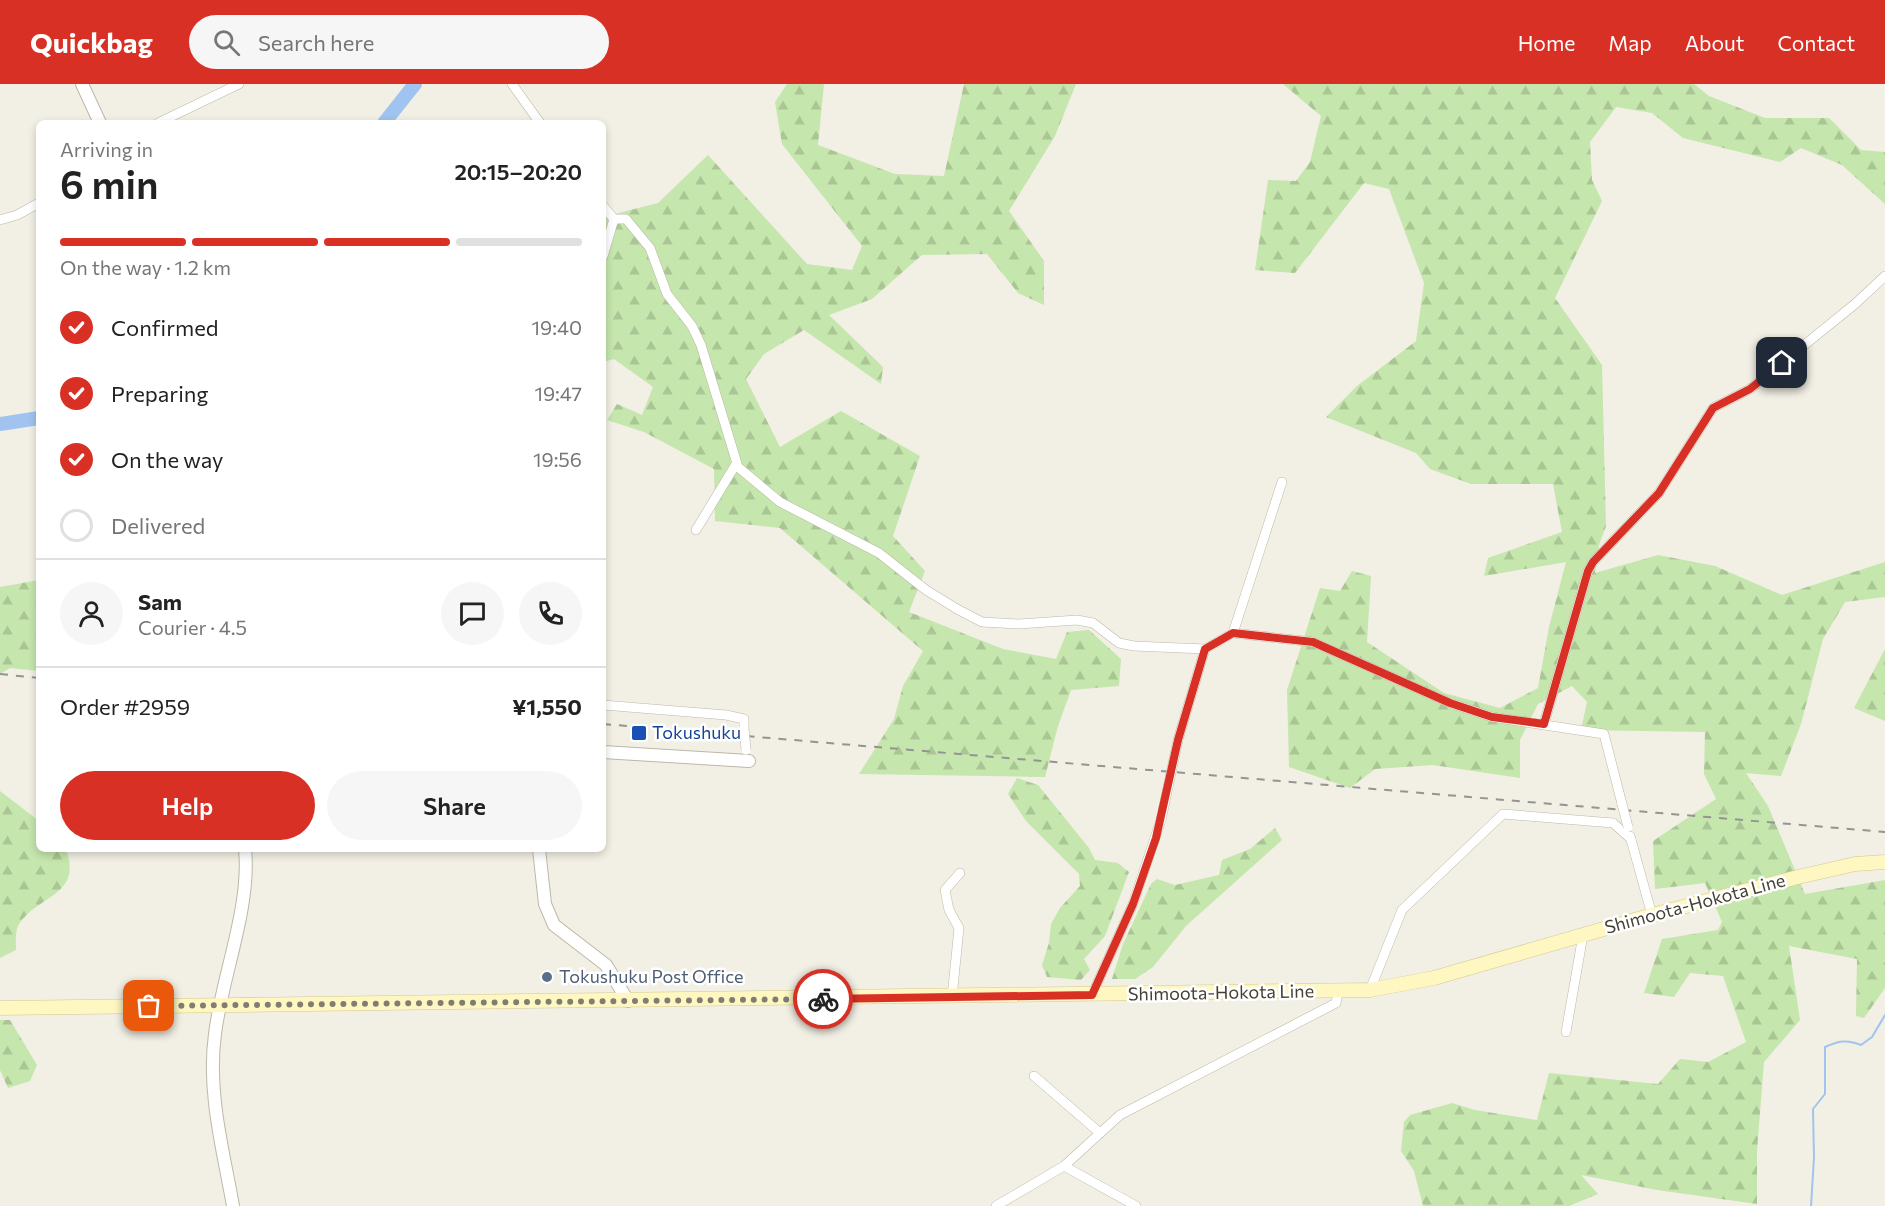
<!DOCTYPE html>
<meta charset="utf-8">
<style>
:root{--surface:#fff;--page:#f6f6f6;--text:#222;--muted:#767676;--line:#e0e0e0;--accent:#d93025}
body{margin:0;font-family:Commissioner,sans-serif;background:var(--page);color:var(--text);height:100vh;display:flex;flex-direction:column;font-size:22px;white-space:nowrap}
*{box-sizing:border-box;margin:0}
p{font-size:20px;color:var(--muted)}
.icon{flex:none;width:33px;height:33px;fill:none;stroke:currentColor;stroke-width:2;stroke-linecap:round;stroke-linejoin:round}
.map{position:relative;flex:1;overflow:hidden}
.sheet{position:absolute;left:36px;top:36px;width:570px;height:732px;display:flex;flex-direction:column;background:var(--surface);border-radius:9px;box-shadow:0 3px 9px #0003}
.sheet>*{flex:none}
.pin{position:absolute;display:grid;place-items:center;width:51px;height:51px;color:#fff;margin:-26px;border-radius:12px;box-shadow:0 3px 9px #0006}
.courier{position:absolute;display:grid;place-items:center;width:60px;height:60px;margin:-30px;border:4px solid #d93025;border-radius:50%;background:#fff;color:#222;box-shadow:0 2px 8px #0007}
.summary em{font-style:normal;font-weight:600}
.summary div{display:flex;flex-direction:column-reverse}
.summary{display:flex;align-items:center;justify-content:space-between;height:102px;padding:0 24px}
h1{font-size:39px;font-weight:600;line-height:45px}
.bar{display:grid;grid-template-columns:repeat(4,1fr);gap:9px 6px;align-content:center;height:72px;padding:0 24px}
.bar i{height:8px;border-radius:4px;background:var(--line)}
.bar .on{background:var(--accent)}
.bar p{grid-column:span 4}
.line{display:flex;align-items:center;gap:15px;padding:0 24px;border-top:2px solid var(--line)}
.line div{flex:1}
.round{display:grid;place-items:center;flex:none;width:63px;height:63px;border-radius:32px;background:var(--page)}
ol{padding:0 24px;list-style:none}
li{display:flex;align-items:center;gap:18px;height:66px}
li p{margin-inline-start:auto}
li .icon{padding:6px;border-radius:50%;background:var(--accent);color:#fff;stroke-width:4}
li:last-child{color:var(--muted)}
li i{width:33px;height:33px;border:3px solid var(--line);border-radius:50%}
.primary-button{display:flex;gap:12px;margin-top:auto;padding:12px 24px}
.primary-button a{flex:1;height:69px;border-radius:36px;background:var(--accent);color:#fff;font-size:24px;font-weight:600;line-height:69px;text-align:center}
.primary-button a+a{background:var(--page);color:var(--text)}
header{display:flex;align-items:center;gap:36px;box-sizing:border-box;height:84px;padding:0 30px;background:var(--accent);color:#fff}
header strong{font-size:28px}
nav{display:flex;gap:33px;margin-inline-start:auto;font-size:21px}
.search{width:420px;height:54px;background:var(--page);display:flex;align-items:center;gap:15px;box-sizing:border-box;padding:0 21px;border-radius:33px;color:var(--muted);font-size:22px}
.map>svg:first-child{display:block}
</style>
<header>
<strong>Quickbag</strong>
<div class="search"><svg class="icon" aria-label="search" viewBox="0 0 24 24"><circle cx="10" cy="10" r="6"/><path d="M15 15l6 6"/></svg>Search here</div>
<nav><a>Home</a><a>Map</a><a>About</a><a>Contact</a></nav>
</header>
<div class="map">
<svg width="1885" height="1122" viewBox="0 0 1885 1122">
<defs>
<pattern id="forest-firs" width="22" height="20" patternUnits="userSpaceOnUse" patternTransform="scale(1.5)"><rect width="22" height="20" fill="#c5e6ad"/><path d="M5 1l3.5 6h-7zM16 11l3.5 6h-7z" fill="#aac695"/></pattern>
</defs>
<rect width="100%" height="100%" fill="#f2efe4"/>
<g fill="url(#forest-firs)">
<polygon points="787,0 824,0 818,61 895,90 944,92 964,0 1076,0 1055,52 1009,127 1044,177 1044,221 1018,209 987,170 922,171 872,215 829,231 883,283 881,300 804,246 764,270 746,295 780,363 841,327 920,372 893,452 925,487 909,528 1003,565 1056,575 1067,548 1089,546 1121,575 1119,602 1071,606 1058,642 1045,693 859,690 894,635 903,602 923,567 780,444 715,437 714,385 644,348 607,336 617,320 642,331 653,303 614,275 603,278 603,133 658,119 708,71 807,180 852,186 862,162 782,60 775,18"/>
<polygon points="1283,0 1694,0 1709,12 1765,34 1829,34 1861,66 1885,68 1885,120 1842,81 1801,64 1780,78 1683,54 1652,29 1616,23 1590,58 1592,96 1602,117 1555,214 1602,281 1606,442 1599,461 1595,489 1658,471 1715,482 1782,511 1885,478 1885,513 1845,518 1823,555 1801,640 1781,692 1746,689 1768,722 1805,810 1885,796 1885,904 1864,934 1856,932 1857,875 1789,862 1800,936 1764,978 1757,1067 1757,1120 1657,1106 1581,1091 1598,1110 1569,1122 1423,1122 1414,1087 1401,1067 1404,1038 1410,1031 1452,1019 1475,1026 1537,1036 1549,989 1658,1000 1680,975 1708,978 1746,958 1723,892 1690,889 1674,913 1644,909 1662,855 1718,846 1722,838 1705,799 1655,805 1653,757 1716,715 1704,690 1705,648 1581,646 1587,618 1572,602 1538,620 1520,656 1520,694 1433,681 1375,685 1350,704 1289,683 1287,606 1320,504 1340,507 1352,487 1371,492 1367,558 1444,609 1500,624 1538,604 1549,543 1566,478 1484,492 1488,474 1562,448 1553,400 1471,400 1430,385 1416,369 1326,333 1357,302 1416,257 1424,199 1389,105 1364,99 1295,189 1255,186 1268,96 1296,97 1310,78 1321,32"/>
<polygon points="39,496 39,587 10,584 0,590 0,503"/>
<polygon points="1885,565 1885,637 1854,624"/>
<polygon points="1017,694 1038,701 1089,764 1095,776 1118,779 1129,788 1105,852 1084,875 1090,886 1081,896 1047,893 1042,881 1049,859 1051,840 1060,824 1080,802 1079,790 1026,737 1008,710"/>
<path d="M0 707 39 737V765H66C83 813 37 810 18 842 15 848 16 859 16 866L0 874Z"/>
<polygon points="1275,744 1282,756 1186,842 1153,883 1135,895 1112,895 1123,860 1151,800 1157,795 1175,801 1219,791 1222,776 1250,765"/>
<polygon points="0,936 10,936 37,981 30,997 8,1004 0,986"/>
</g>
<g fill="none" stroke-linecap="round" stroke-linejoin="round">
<path stroke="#a0c4ef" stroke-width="2" d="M1811 1122 1814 1073 1813 1025 1825 1010V963C1838 957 1847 955 1861 961L1872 953 1885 931"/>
<g stroke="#a0c4ef" stroke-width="14">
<polyline points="384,39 415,0"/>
<polyline points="0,340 39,334"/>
</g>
<defs>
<g id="minor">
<polyline points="512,0 540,39"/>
<polyline points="158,39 239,0"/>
<polyline points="603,122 614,135 626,135 650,164 667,210 692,242 701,261 738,383 780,418 879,469 926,506 957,525 982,538 1019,540 1077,536 1093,539 1119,559 1134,562 1205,565 1233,549 1313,558 1450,619 1492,633 1604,650 1622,720"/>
<polyline points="0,136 17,131 39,119"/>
<polyline points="603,172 614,135"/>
<polyline points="696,446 736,380"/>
<polyline points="1233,549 1282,398"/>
<polyline points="603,621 726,631 744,635 744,644"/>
<polyline points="1544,640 1588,487 1593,478 1659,409 1713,324 1750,305 1855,220 1885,192"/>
<polyline points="1178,656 1205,565"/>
<polyline points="1630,752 1652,831"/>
<polyline points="1370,906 1402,826 1503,730 1613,739 1631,755"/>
<polyline points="1092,911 1133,820 1161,736"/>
<polyline points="952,913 959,844 949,826 945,806 960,789"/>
<polyline points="1566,948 1583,851"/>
<polyline points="1034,992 1100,1049"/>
<polyline points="1064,1082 1136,1122"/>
<polyline points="996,1122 1064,1082 1120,1031 1336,919 1338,908"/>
</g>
<g id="tertiary">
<polyline points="82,0 100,39"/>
<polyline points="603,668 749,677"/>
<polyline points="539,765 545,820 554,841 606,881 628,917"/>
<path d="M233 1122C223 1065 207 1008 215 950 222 892 251 823 245 765"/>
</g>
<polyline id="secondary" points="0,924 1370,906 1434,894 1652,831 1798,793 1855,780 1885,778"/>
</defs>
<use href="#minor" stroke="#bdb8a7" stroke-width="10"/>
<use href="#tertiary" stroke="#bdb8a7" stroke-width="14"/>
<use href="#secondary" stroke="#d2c994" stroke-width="15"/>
<use href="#minor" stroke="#fff" stroke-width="9"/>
<use href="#tertiary" stroke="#fff" stroke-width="12"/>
<use href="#secondary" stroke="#fef7c2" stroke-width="14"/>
<g stroke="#949494" stroke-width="2" stroke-dasharray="8 8" stroke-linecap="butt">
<polyline points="0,590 39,594"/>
<polyline points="603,640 1885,748"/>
</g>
<defs>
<g id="minor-bridge">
<polyline points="744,644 746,666"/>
<polyline points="1622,720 1628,743"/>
<polyline points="1161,736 1178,656"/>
</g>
</defs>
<use href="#minor-bridge" stroke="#bdb8a7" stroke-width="10" stroke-linecap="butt"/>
<use href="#minor-bridge" stroke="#fff" stroke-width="9"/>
</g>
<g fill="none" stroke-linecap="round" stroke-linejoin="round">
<polyline stroke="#817d72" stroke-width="6" stroke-dasharray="0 10.8" points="149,922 823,915"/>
<polyline stroke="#d93025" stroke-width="8" points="823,915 1092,911 1133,820 1156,754 1178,656 1205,565 1233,549 1313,558 1450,619 1492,633 1544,640 1588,487 1593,478 1659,409 1713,324 1750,305 1782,279"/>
</g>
<rect fill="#1a4fb4" stroke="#fff" stroke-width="2" x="631" y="641" width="16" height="16" rx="3"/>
<circle fill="#5c6f8a" stroke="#fff" stroke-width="2" cx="547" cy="893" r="6"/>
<g text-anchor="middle" stroke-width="5" stroke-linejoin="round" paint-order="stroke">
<g font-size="18" fill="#164399" stroke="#fff" text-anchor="start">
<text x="652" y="655">Tokushuku</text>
</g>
<g font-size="18" fill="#444034" stroke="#fff">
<text transform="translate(1695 820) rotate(-15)" y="6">Shimoota-Hokota Line</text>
<text transform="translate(1221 909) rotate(-1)" y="6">Shimoota-Hokota Line</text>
</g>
<g font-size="18" fill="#4e5e75" stroke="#fff" text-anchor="start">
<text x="559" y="899">Tokushuku Post Office</text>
</g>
</g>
</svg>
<div class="pin" style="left:149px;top:922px;background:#ea580c"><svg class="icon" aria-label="bag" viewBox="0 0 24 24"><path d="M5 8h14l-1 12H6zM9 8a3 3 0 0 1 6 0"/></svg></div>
<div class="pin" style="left:1782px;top:279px;background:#1f2937"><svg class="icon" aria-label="home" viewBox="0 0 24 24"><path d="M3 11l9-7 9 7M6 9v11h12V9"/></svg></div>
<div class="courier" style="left:823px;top:915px"><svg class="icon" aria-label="bike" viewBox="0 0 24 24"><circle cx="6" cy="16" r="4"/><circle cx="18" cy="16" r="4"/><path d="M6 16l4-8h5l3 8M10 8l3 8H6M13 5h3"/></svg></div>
<section class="sheet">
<div class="summary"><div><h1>6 min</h1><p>Arriving in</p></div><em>20:15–20:20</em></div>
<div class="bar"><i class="on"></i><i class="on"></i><i class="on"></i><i></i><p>On the way · 1.2 km</p></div>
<ol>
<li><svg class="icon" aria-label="check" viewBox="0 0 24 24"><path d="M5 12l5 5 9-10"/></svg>Confirmed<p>19:40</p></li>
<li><svg class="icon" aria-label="check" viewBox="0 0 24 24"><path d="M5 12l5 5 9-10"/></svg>Preparing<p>19:47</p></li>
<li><svg class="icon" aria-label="check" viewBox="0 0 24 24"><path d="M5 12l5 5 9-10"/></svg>On the way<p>19:56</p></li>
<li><i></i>Delivered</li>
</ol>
<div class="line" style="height:108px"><a class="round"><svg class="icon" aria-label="person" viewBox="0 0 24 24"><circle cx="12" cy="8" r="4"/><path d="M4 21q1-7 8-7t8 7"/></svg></a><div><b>Sam</b><p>Courier · 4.5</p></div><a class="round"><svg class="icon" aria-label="chat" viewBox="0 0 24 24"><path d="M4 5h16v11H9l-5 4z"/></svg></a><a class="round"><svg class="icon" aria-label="phone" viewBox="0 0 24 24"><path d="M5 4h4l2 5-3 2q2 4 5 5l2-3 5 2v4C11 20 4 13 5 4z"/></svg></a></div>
<div class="line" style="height:78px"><div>Order #2959</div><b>¥1,550</b></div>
<div class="primary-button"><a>Help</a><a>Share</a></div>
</section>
</div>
